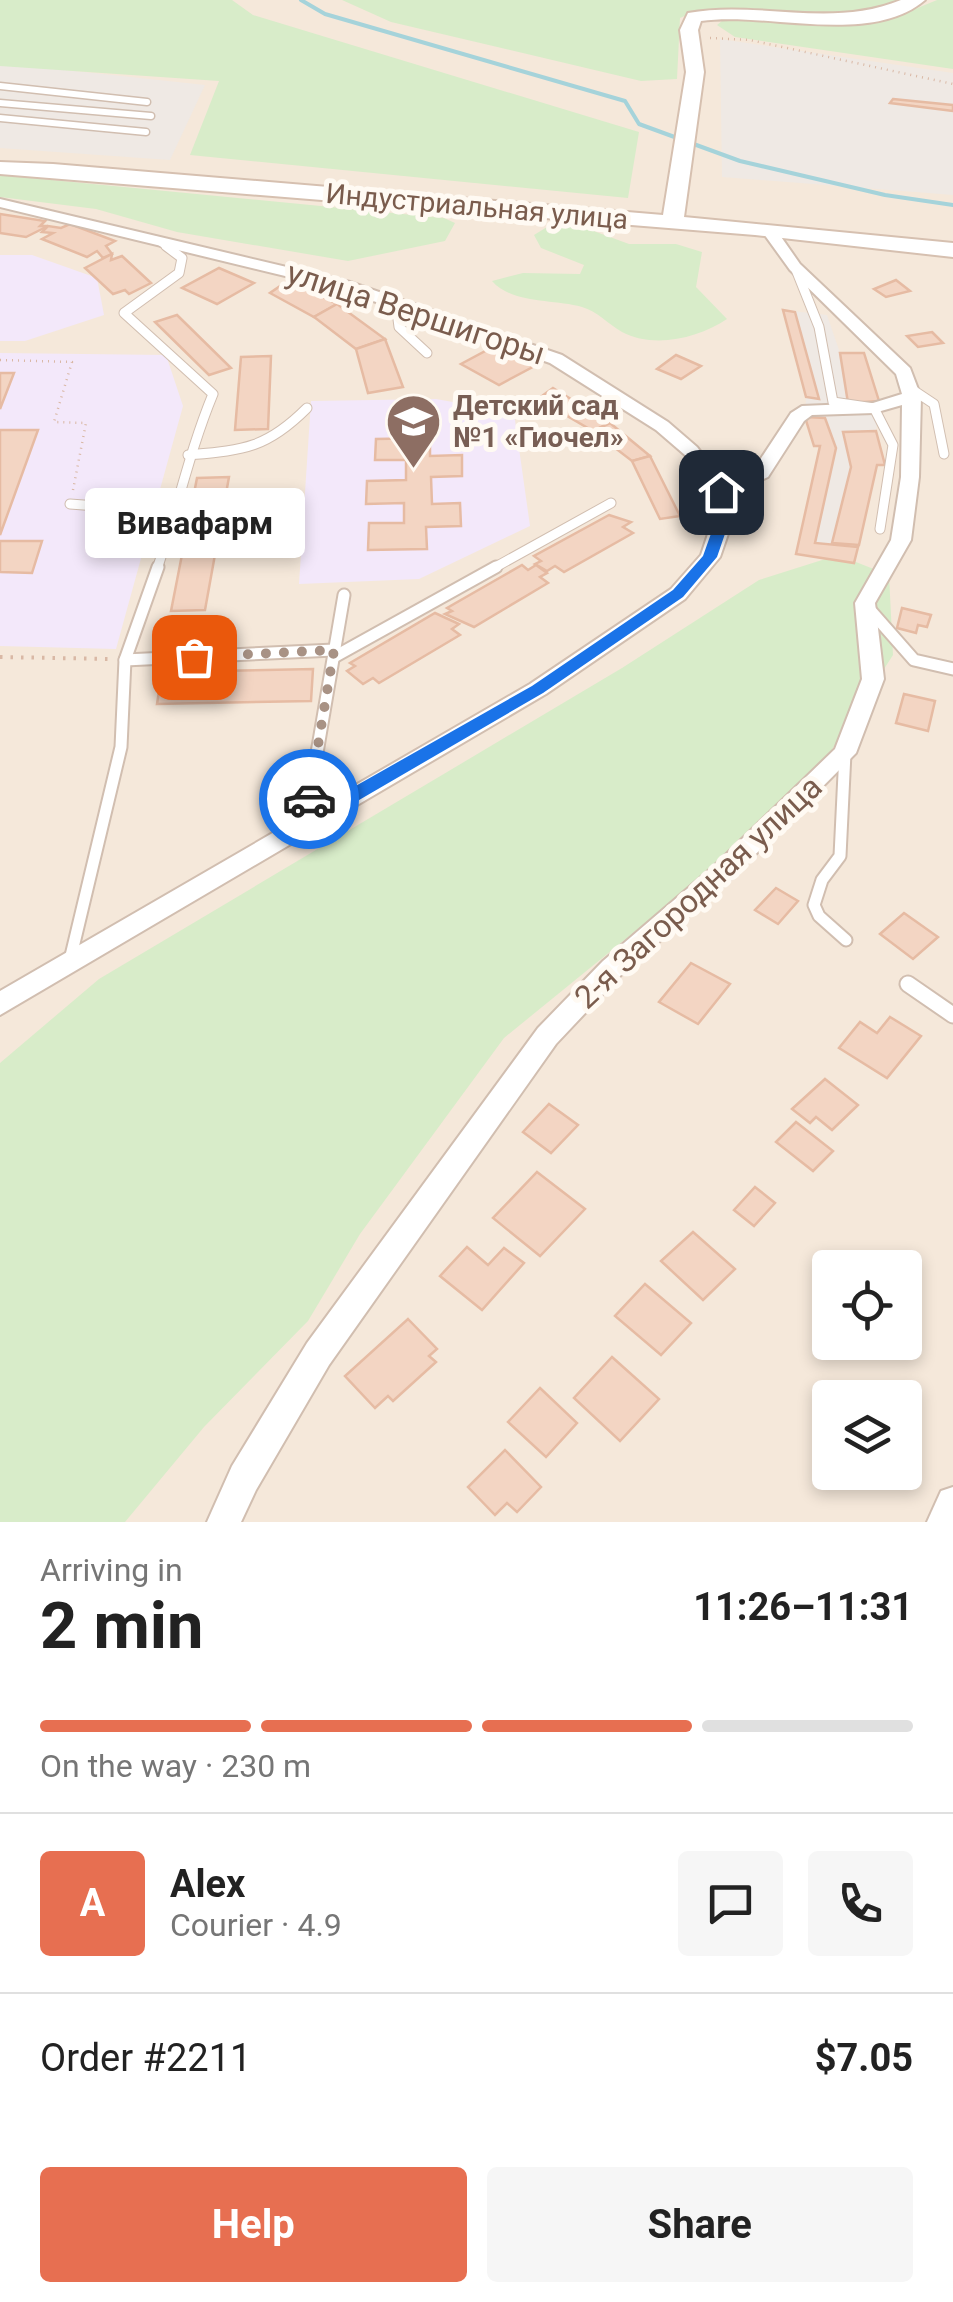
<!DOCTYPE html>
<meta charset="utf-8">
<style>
:root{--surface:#fff;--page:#f6f6f6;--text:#222;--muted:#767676;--line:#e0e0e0;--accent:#e76f51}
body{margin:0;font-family:Roboto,sans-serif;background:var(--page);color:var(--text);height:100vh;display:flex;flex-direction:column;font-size:38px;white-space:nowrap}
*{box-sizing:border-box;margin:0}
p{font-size:32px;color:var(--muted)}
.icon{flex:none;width:55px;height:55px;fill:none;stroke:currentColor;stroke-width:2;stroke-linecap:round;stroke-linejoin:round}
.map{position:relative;height:1522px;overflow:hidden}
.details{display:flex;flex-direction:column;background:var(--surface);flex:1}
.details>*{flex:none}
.fabs{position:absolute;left:812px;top:1250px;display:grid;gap:20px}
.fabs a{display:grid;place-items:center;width:110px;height:110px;border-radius:10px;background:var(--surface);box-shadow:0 5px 15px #0003;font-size:50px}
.pin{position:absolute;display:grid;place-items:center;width:85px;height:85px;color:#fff;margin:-42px;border-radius:20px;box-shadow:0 5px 15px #0006}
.courier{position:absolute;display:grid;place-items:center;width:100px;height:100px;margin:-50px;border:8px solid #1a73e8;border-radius:50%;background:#fff;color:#222;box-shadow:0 2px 12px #0007}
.bubble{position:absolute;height:70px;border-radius:10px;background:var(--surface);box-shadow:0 5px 15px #0003;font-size:32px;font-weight:700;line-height:70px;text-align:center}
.summary em{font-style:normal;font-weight:700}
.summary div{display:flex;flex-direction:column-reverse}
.summary{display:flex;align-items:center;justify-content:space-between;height:170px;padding:0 40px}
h1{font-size:65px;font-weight:700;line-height:75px}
.bar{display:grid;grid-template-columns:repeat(4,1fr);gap:15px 10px;align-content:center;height:120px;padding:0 40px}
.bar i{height:12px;border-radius:8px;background:var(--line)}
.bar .on{background:var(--accent)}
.bar p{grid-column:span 4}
.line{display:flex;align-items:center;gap:25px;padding:0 40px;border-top:2px solid var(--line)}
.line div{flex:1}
.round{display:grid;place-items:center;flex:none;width:105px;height:105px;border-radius:10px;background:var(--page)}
.cta{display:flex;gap:20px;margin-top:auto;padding:20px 40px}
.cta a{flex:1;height:115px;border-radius:10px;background:var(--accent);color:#fff;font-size:40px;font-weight:700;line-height:115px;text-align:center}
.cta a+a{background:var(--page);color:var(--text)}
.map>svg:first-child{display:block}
</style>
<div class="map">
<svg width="953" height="1522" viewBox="0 0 953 1522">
<rect width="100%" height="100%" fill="#fdf6ec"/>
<path fill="#f5e8da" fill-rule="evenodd" d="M0 0H953V1522H0ZM830 1268H905V1342H830ZM830 1398H905V1472H830Z"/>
<g fill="#efe9e4">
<polygon points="720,39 953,73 953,195 722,177"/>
<polygon points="0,63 205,85 170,160 0,148"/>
<polygon points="783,310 827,315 840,353 864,353 879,401 876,431 885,465 877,465 854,563 797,554 820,446 814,446 805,417 806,397"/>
</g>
<g fill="#f3e8fa">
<polygon points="0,255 32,255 97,278 104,315 25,341 0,341"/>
<polygon points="0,353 166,355 183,406 116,649 0,646"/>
<polygon points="436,399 514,413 530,526 419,579 299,584 311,401"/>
</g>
<g fill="#d8ecc9">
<polygon points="0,0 232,0 253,15 639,132 628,198 190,155 219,81 0,66"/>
<path d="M342 0H904C882 11 844 18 820 17 779 16 717 0 680 18L677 79 641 81 391 22Z"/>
<polygon points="937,0 953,0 953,69 735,37 717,25 728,16 903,14"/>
<polygon points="0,175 444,218 455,223 445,241 348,261 177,232 96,209 0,197"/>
<path d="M580 226 629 244H676L702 252 696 287 727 319C699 338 654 349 622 332 608 324 597 311 582 307 553 299 512 304 492 281L523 273 580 274 584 265 541 248 534 235 547 227Z"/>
<polygon points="838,555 889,575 893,655 831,751 692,885 504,1038 360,1234 308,1321 204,1427 125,1522 0,1522 0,1063 99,979 622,668 759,580"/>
</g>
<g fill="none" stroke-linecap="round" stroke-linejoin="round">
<polyline stroke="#a5d3da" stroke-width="4" points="301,0 325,14 625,101 639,124 740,161 885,195 953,205"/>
</g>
<g fill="#f3d5c3" stroke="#e6bba3" stroke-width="2.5">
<polygon points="893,99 953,105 953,111 890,103"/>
<polygon points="0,214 45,221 40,226 48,226 26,237 0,233"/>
<polygon points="70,224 115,241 106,246 112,254 103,258 97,251 87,257 42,239 53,233 42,232 48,226 61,228"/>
<polygon points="112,254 111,260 122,256 151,283 129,294 125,290 113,294 85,268"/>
<polygon points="219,268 254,283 217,304 182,288"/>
<polygon points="289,280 337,304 314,317 270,293"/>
<polygon points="896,280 910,291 886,297 874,289"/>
<polygon points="337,304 385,339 356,349 314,317"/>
<polygon points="783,310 795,312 819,399 806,397"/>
<polygon points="177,315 231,368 209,375 155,322"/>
<polygon points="932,332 943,343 918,347 907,336"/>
<polygon points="385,339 403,387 368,393 356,349"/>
<polygon points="506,340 544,361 499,385 461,364"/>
<polygon points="840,353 864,353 879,401 848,403"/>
<polygon points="676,355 701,366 681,379 657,369"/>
<polygon points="271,356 268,429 235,430 241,357"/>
<polygon points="0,373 14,373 0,409"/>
<polygon points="553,388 610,423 593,431 538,399"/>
<polygon points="805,417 825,418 836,448 815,543 858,547 854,563 796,554 820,446 814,446"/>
<polygon points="610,423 650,456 632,461 593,431"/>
<polygon points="0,430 38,430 0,535"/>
<polygon points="876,431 885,465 877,465 859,545 832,543 851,467 843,432"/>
<polygon points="430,438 430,456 462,455 462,476 431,477 432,504 460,503 461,526 426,527 427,549 368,550 369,523 404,523 404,503 366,504 367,481 406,480 406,460 375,460 376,439"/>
<polygon points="650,456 680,516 660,519 632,461"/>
<polygon points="229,477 205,610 171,611 197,478"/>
<polygon points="609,515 631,522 623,527 633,533 564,572 555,566 547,571 535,564 541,561 534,556"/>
<polygon points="0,541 42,541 32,573 0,572"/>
<polygon points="522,565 528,570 536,565 547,573 540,577 548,583 474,627 445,614 452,611 447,608"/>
<polygon points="902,608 931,615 927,627 918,625 916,633 897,628"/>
<polygon points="435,613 459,624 452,629 460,635 379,683 373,678 363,684 347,671 355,666 350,663"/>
<polygon points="313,669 311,701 157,704 162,672"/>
<polygon points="904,694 935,701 928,731 896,723"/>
<polygon points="776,888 798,901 778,924 755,910"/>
<polygon points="904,913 938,937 913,959 880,934"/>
<polygon points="691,963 730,984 698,1024 659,1002"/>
<polygon points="890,1017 921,1036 887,1078 839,1048 860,1022 877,1033"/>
<polygon points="825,1079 858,1105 832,1130 816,1117 810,1123 792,1109"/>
<polygon points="549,1104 578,1125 551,1153 523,1132"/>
<polygon points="796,1122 833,1151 813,1171 776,1142"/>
<polygon points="537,1172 585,1209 540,1256 493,1218"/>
<polygon points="755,1187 775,1203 754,1226 734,1210"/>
<polygon points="693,1232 735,1269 703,1300 661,1261"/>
<polygon points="467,1247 488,1265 504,1248 524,1263 482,1310 440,1276"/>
<polygon points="645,1284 691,1323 661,1355 615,1316"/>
<polygon points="408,1319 437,1349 429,1356 436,1362 393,1401 388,1396 375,1408 345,1376"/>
<polygon points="612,1357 659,1399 620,1441 574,1398"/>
<polygon points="540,1388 577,1423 546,1457 508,1422"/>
<polygon points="505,1450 541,1487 517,1512 507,1503 495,1515 468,1487"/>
</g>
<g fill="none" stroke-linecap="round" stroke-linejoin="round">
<defs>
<g id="lane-far3">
<polyline points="0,86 147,102"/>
<polyline points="0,103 151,116"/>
<polyline points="0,118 146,132"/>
<polyline points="157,240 169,249"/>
</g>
<g id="lane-far2">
<polyline points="795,267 819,327 833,402 874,408 893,445 880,529"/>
<polyline points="396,304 399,327 427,353"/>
<polyline points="910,388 934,404 944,454"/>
<path d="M188 455C243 450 266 449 307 408"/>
<polyline points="70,504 177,512"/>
<path d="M157 569C177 511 189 452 213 394L124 313 179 273 182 258 166 246"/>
<polyline points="492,569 611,503"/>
</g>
<g id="lane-far1">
<polyline points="870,610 914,660 953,669"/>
<polyline points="334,657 496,567"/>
<polyline points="125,660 334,650"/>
<polyline points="845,753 840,856 822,880 814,905 819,916 846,940"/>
<polyline points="305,823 344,595"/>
<polyline points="70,960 121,747 125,660 158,567"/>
</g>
<polyline id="lane" points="908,984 953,1015"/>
<g id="street">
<polygon points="0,199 350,282 562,355 668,422 697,447 724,483 754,469 791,413 802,406 873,403 902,394 896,374 790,270 764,234 772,229 777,231 800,264 910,368 921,397 919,477 911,540 875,603 884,679 856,753 733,877 621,975 556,1044 329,1365 256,1490 241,1522 207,1522 232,1466 307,1343 538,1028 603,961 715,865 835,749 862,679 855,603 891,540 901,477 902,405 874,413 812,415 804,421 768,477 730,495 730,528 720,557 685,599 546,694 0,1015 0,991 530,684 671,589 701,555 710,528 712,492 685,455 656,430 550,363 339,289 0,207"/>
<polygon points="953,1487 953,1522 927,1522 941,1491"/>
</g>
<path id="secondary" d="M901 0H925C870 47 766 11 701 21L698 30 704 72 684 217 953 243V257L755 235 0 174V162L53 164 663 215 686 72 680 30 688 13C758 0 831 29 901 0Z"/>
</defs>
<use href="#lane-far3" stroke="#d1beb0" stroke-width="9"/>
<use href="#lane-far2" stroke="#d1beb0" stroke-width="11"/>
<use href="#lane-far1" stroke="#d1beb0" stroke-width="15"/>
<use href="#lane" stroke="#d1beb0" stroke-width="19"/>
<use href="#street" stroke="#d1beb0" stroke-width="4"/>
<use href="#secondary" stroke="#d6c0b0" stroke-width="4"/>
<g stroke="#d9b8a5" stroke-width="2.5" stroke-dasharray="1 5" stroke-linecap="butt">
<polyline points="710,38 750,40 953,84"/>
<polyline points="0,360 72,362 54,422 86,423 73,490"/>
</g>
<polyline stroke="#d9b8a5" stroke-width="4" stroke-dasharray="2.5 8" stroke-linecap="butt" points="0,657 111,659"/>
<use href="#lane-far3" stroke="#fff" stroke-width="6"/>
<use href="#lane-far2" stroke="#fff" stroke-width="9"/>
<use href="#lane-far1" stroke="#fff" stroke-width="11"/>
<use href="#lane" stroke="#fff" stroke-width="15"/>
<use href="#street" fill="#fff" fill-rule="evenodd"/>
<use href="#secondary" fill="#fff" fill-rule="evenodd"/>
</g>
<polygon fill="#1a73e8" points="721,487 728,492 727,528 717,557 683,597 543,693 311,828 299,828 303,795 315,795 315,809 532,686 673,590 703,556 713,528 714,492"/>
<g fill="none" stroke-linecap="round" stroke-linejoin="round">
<polyline stroke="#a89285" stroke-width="10" stroke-dasharray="0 18" points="194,657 334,650 309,799"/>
</g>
<defs>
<symbol id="school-pin" viewBox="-11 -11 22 30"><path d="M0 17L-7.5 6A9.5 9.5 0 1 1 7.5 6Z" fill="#8d6e63" stroke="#fffaf3"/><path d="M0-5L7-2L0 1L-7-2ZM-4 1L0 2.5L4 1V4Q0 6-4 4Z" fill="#fff"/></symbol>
</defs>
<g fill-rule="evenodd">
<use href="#school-pin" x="382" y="390" width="63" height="86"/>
</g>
<g text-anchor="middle" stroke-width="10" stroke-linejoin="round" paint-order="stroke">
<g font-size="28" fill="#7a5c4d" stroke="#fffaf3">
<text transform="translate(477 206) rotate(5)" y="10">Индустриальная улица</text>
</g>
<g font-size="28" font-weight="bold" fill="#785e54" stroke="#fffaf3" text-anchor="start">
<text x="453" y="415">Детский сад<tspan x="453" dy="32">№1 «Гиочел»</tspan></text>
</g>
<g font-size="32" fill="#7a5c4d" stroke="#fffaf3">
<text transform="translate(416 313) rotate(18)" y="11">улица Вершигоры</text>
<text transform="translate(698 892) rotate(-43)" y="11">2-я Загородная улица</text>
</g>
</g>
</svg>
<div class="fabs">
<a><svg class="icon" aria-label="locate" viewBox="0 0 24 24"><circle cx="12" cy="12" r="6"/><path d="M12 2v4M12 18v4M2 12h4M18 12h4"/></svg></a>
<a><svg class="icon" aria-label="layers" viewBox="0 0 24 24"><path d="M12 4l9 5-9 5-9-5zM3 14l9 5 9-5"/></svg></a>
</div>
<div class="pin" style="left:194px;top:657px;background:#ea580c"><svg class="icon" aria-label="bag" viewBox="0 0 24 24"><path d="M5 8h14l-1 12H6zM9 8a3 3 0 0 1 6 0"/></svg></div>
<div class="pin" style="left:721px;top:492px;background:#1f2937"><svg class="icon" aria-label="home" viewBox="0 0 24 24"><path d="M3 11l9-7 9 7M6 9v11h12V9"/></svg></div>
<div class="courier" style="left:309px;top:799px"><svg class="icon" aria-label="car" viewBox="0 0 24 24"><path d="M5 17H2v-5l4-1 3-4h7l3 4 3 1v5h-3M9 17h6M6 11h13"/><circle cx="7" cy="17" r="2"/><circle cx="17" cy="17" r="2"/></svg></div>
<div class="bubble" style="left:85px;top:488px;width:220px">Вивафарм</div>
</div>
<section class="details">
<div class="summary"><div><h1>2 min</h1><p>Arriving in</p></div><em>11:26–11:31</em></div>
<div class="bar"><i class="on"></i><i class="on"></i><i class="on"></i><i></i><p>On the way · 230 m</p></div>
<div class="line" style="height:180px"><b class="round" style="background:var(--accent);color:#fff">A</b><div><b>Alex</b><p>Courier · 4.9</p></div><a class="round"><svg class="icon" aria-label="chat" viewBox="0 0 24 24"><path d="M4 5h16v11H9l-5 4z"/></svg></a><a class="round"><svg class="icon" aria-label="phone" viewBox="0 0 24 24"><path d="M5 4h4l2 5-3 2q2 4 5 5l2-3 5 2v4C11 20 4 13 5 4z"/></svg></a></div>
<div class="line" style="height:130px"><div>Order #2211</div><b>$7.05</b></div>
<div class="cta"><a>Help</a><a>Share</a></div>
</section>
